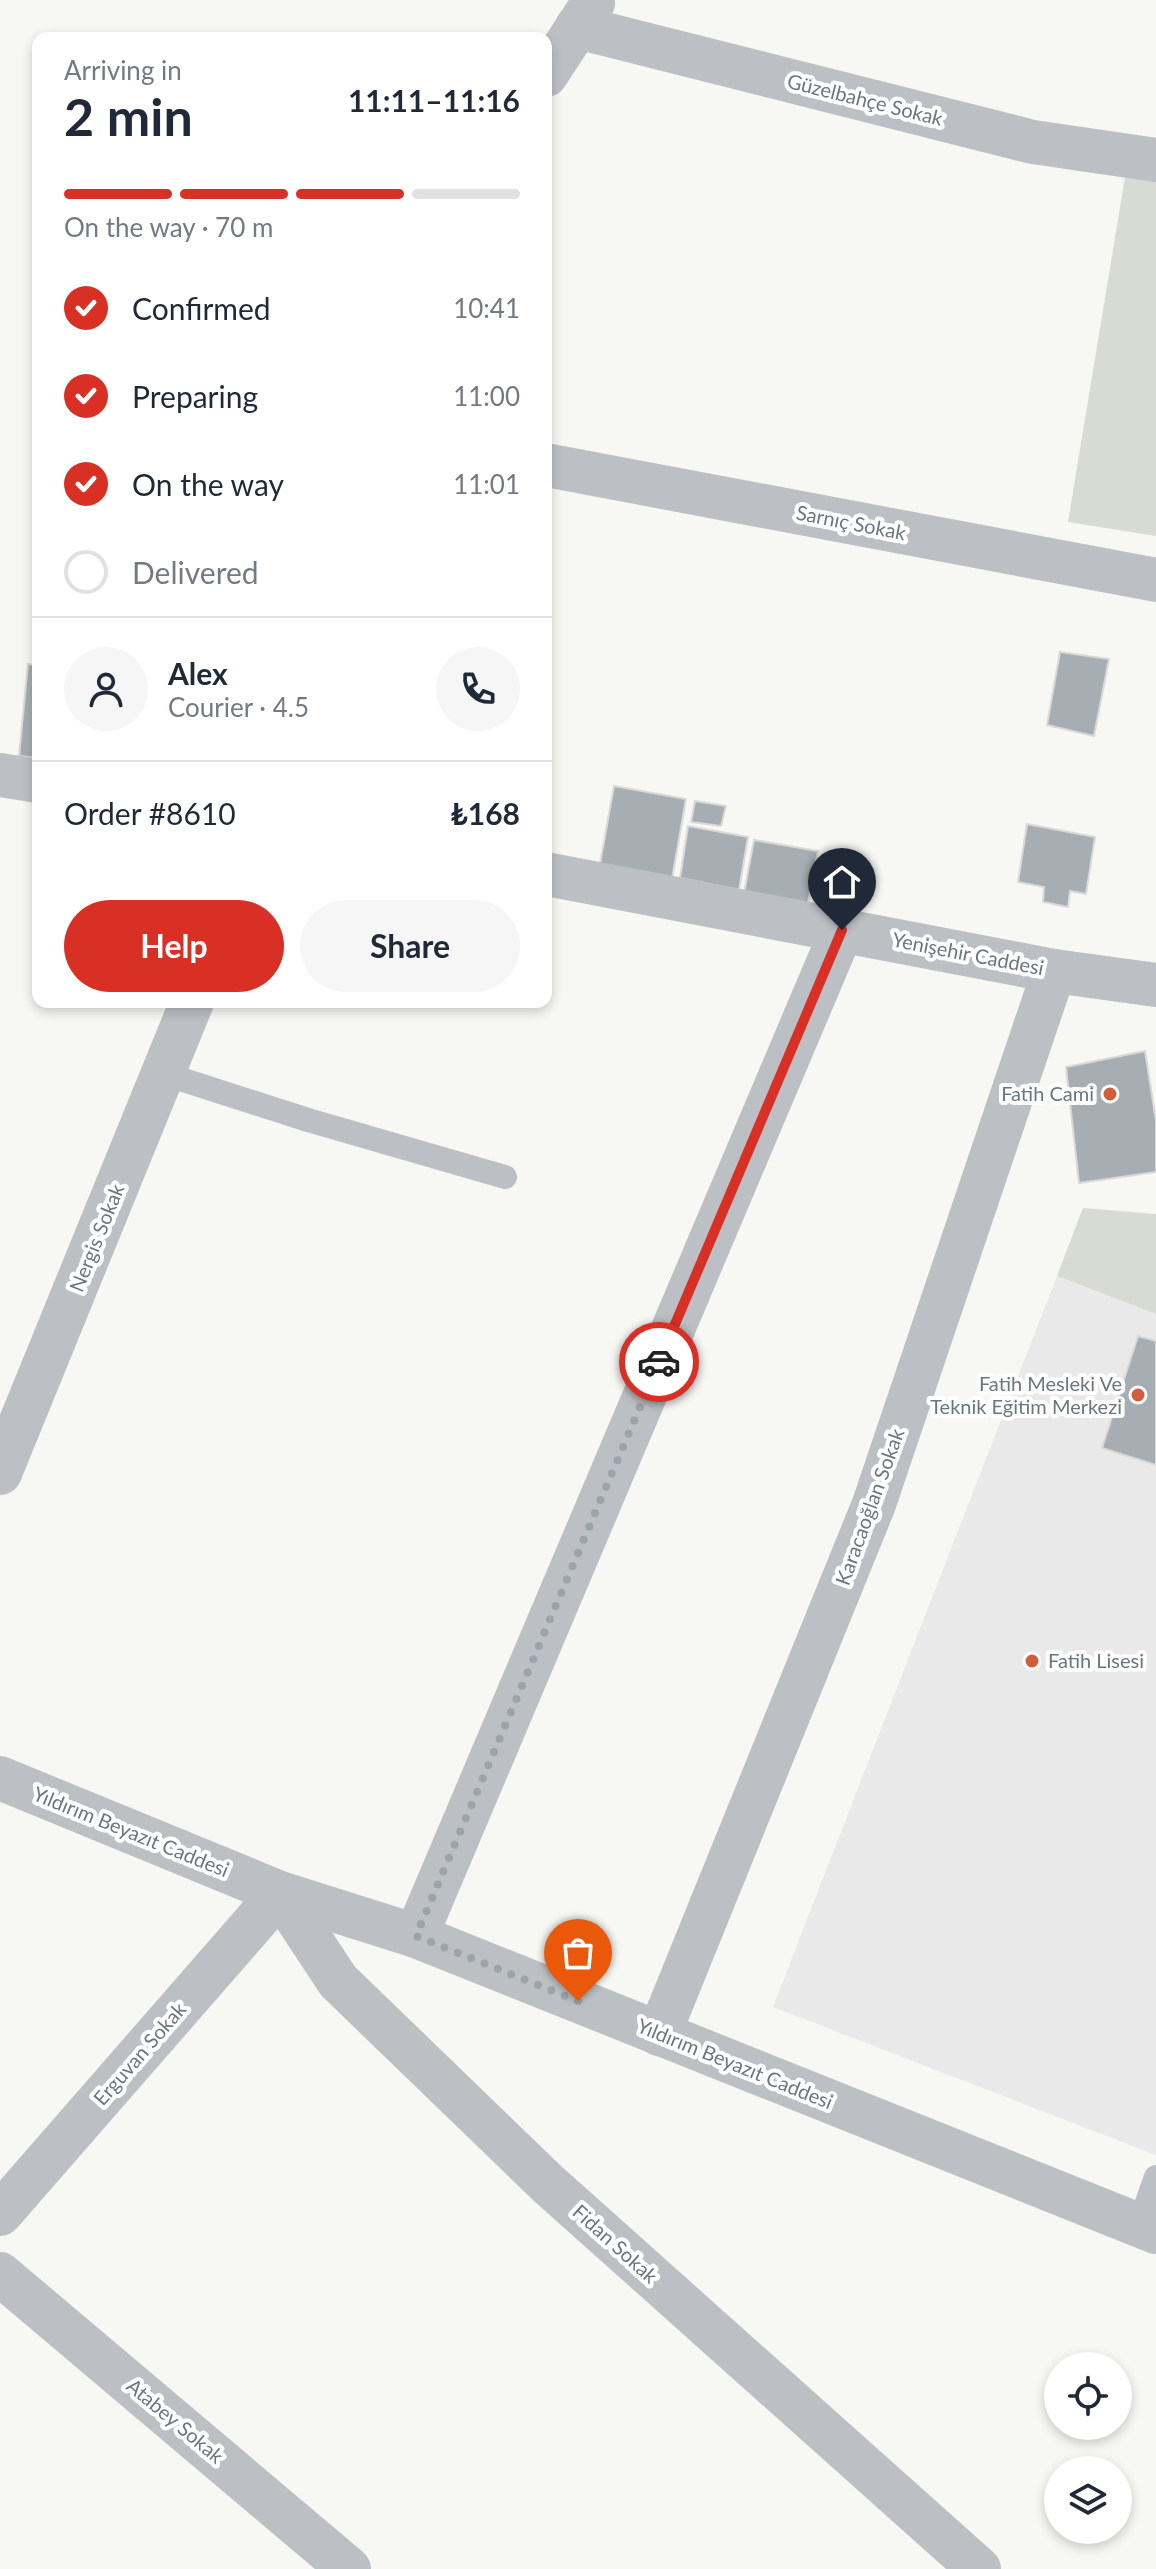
<!DOCTYPE html>
<meta charset="utf-8">
<style>
:root{--surface:#fff;--page:#f6f6f7;--text:#1f2937;--muted:#747a83;--line:#e0e1e3;--accent:#d93025}
body{margin:0;font-family:Lato,sans-serif;background:var(--page);color:var(--text);height:100vh;display:flex;flex-direction:column;font-size:30px;white-space:nowrap}
*{box-sizing:border-box;margin:0}
p{font-size:26px;color:var(--muted)}
.icon{flex:none;width:44px;height:44px;fill:none;stroke:currentColor;stroke-width:2;stroke-linecap:round;stroke-linejoin:round}
.map{position:relative;flex:1;overflow:hidden}
.details{position:absolute;left:32px;top:32px;width:520px;height:976px;display:flex;flex-direction:column;background:var(--surface);border-radius:16px;box-shadow:0 4px 12px #0003}
.details>*{flex:none}
.controls{position:absolute;left:1044px;top:2352px;display:grid;gap:16px}
.controls a{display:grid;place-items:center;width:88px;height:88px;border-radius:50%;background:var(--surface);box-shadow:0 4px 12px #0003;font-size:40px}
.pin{position:absolute;display:grid;place-items:center;width:68px;height:68px;color:#fff;margin:-82px -34px;border-radius:50% 50% 50% 0;rotate:-45deg;box-shadow:0 0 8px #0007}
.pin .icon{rotate:45deg}
.courier{position:absolute;display:grid;place-items:center;width:80px;height:80px;margin:-40px;border:6px solid #d93025;border-radius:50%;background:#fff;color:#222;box-shadow:0 2px 10px #0007}
.summary em{font-style:normal;font-weight:700}
.summary div{display:flex;flex-direction:column-reverse}
.summary{display:flex;align-items:center;justify-content:space-between;height:136px;padding:0 32px}
h1{font-size:52px;font-weight:700;line-height:60px}
.bar{display:grid;grid-template-columns:repeat(4,1fr);gap:12px 8px;align-content:center;height:96px;padding:0 32px}
.bar i{height:10px;border-radius:6px;background:var(--line)}
.bar .selected{background:var(--accent)}
.bar p{grid-column:span 4}
.line{display:flex;align-items:center;gap:20px;padding:0 32px;border-top:2px solid var(--line)}
.line div{flex:1}
.round{display:grid;place-items:center;flex:none;width:84px;height:84px;border-radius:42px;background:var(--page)}
ol{padding:0 32px;list-style:none}
li{display:flex;align-items:center;gap:24px;height:88px}
li p{margin-inline-start:auto}
li .icon{padding:8px;border-radius:50%;background:var(--accent);color:#fff;stroke-width:4}
li:last-child{color:var(--muted)}
li i{width:44px;height:44px;border:4px solid var(--line);border-radius:50%}
.action{display:flex;gap:16px;margin-top:auto;padding:16px 32px}
.action a{flex:1;height:92px;border-radius:48px;background:var(--accent);color:#fff;font-size:32px;font-weight:700;line-height:92px;text-align:center}
.action a+a{background:var(--page);color:var(--text)}
.map>svg:first-child{display:block}
</style>
<div class="map">
<svg width="1156" height="2569" viewBox="0 0 1156 2569">
<rect width="100%" height="100%" fill="#f7f7f4"/>
<polygon fill="#e8e9e8" points="1057,1276 1156,1314 1156,2155 773,2007"/>
<g fill="#d7dbd4">
<polygon points="1126,171 1156,176 1156,536 1068,522"/>
<polygon points="1083,1208 1156,1214 1156,1314 1057,1276"/>
</g>
<g fill="#a7aeb3" stroke="#d9d9d7" stroke-width="2">
<polygon points="1060,652 1109,659 1094,736 1047,725"/>
<polygon points="28,664 38,665 38,758 19,756"/>
<polygon points="614,786 686,799 672,879 600,864"/>
<polygon points="695,801 726,806 721,826 691,822"/>
<polygon points="1027,824 1095,837 1086,894 1070,891 1068,907 1043,902 1044,887 1018,882"/>
<polygon points="688,826 748,837 739,890 680,878"/>
<polygon points="754,840 818,851 805,918 744,893"/>
<polygon points="1145,1051 1156,1121 1156,1172 1079,1183 1066,1067"/>
<polygon points="1138,1336 1156,1341 1156,1465 1102,1448"/>
</g>
<g fill="none" stroke-linecap="round" stroke-linejoin="round">
<g stroke="#bcc0c4" stroke-width="24">
<polyline points="165,1074 308,1120 505,1177"/>
<polyline points="1139,2225 1156,2177"/>
</g>
<g stroke="#bcc0c4" stroke-width="44">
<polyline points="577,27 1033,142 1156,160"/>
<polyline points="546,75 593,3"/>
<polyline points="546,465 1156,580"/>
<polyline points="0,775 38,781"/>
<polyline points="546,874 1054,971 1156,985"/>
<polyline points="0,1473 192,1002"/>
<polyline points="416,1936 842,930"/>
<polyline points="659,2034 874,1504 1054,971"/>
<polyline points="0,2214 280,1893 338,1981 547,2183 979,2569"/>
<polyline points="0,2274 349,2569"/>
</g>
<polyline stroke="#bcc0c4" stroke-width="44" points="0,1778 280,1893 416,1936 1156,2232"/>
</g>
<g fill="none" stroke-linecap="round" stroke-linejoin="round">
<polyline stroke="#9ba4aa" stroke-width="8" stroke-dasharray="0 14.4" points="578,2001 416,1936 659,1362"/>
<polyline stroke="#d93025" stroke-width="10" points="659,1362 842,930"/>
</g>
<g fill="#d05d3b" stroke="#fff" stroke-width="3">
<circle cx="1110" cy="1094" r="8"/>
<circle cx="1138" cy="1395" r="8"/>
<circle cx="1032" cy="1661" r="8"/>
</g>
<g text-anchor="middle" stroke-width="8" stroke-linejoin="round" paint-order="stroke">
<g font-size="20" fill="#697782" stroke="#fff">
<text transform="translate(865 100) rotate(14)" y="7">Güzelbahçe Sokak</text>
<text transform="translate(851 523) rotate(11)" y="7">Sarnıç Sokak</text>
<text transform="translate(968 954) rotate(11)" y="7">Yenişehir Caddesi</text>
<text transform="translate(97 1238) rotate(-68)" y="7">Nergis Sokak</text>
<text transform="translate(870 1507) rotate(-70)" y="7">Karacaoğlan Sokak</text>
<text transform="translate(131 1832) rotate(22)" y="7">Yıldırım Beyazıt Caddesi</text>
<text transform="translate(140 2054) rotate(-49)" y="7">Erguvan Sokak</text>
<text transform="translate(735 2064) rotate(22)" y="7">Yıldırım Beyazıt Caddesi</text>
<text transform="translate(615 2244) rotate(42)" y="7">Fidan Sokak</text>
<text transform="translate(175 2421) rotate(40)" y="7">Atabey Sokak</text>
</g>
<g font-size="20" fill="#697782" stroke="#fff" text-anchor="end">
<text x="1094" y="1101">Fatih Cami</text>
<text x="1122" y="1391">Fatih Mesleki Ve<tspan x="1122" dy="23">Teknik Eğitim Merkezi</tspan></text>
<text x="1048" y="1668" text-anchor="start">Fatih Lisesi</text>
</g>
</g>
</svg>
<div class="controls">
<a><svg class="icon" aria-label="locate" viewBox="0 0 24 24"><circle cx="12" cy="12" r="6"/><path d="M12 2v4M12 18v4M2 12h4M18 12h4"/></svg></a>
<a><svg class="icon" aria-label="layers" viewBox="0 0 24 24"><path d="M12 4l9 5-9 5-9-5zM3 14l9 5 9-5"/></svg></a>
</div>
<div class="pin" style="left:578px;top:2001px;background:#ea580c"><svg class="icon" aria-label="bag" viewBox="0 0 24 24"><path d="M5 8h14l-1 12H6zM9 8a3 3 0 0 1 6 0"/></svg></div>
<div class="pin" style="left:842px;top:930px;background:#1f2937"><svg class="icon" aria-label="home" viewBox="0 0 24 24"><path d="M3 11l9-7 9 7M6 9v11h12V9"/></svg></div>
<div class="courier" style="left:659px;top:1362px"><svg class="icon" aria-label="car" viewBox="0 0 24 24"><path d="M5 17H2v-5l4-1 3-4h7l3 4 3 1v5h-3M9 17h6M6 11h13"/><circle cx="7" cy="17" r="2"/><circle cx="17" cy="17" r="2"/></svg></div>
<section class="details">
<div class="summary"><div><h1>2 min</h1><p>Arriving in</p></div><em>11:11–11:16</em></div>
<div class="bar"><i class="selected"></i><i class="selected"></i><i class="selected"></i><i></i><p>On the way · 70 m</p></div>
<ol>
<li><svg class="icon" aria-label="check" viewBox="0 0 24 24"><path d="M5 12l5 5 9-10"/></svg>Confirmed<p>10:41</p></li>
<li><svg class="icon" aria-label="check" viewBox="0 0 24 24"><path d="M5 12l5 5 9-10"/></svg>Preparing<p>11:00</p></li>
<li><svg class="icon" aria-label="check" viewBox="0 0 24 24"><path d="M5 12l5 5 9-10"/></svg>On the way<p>11:01</p></li>
<li><i></i>Delivered</li>
</ol>
<div class="line" style="height:144px"><a class="round"><svg class="icon" aria-label="person" viewBox="0 0 24 24"><circle cx="12" cy="8" r="4"/><path d="M4 21q1-7 8-7t8 7"/></svg></a><div><b>Alex</b><p>Courier · 4.5</p></div><a class="round"><svg class="icon" aria-label="phone" viewBox="0 0 24 24"><path d="M5 4h4l2 5-3 2q2 4 5 5l2-3 5 2v4C11 20 4 13 5 4z"/></svg></a></div>
<div class="line" style="height:104px"><div>Order #8610</div><b>₺168</b></div>
<div class="action"><a>Help</a><a>Share</a></div>
</section>
</div>
